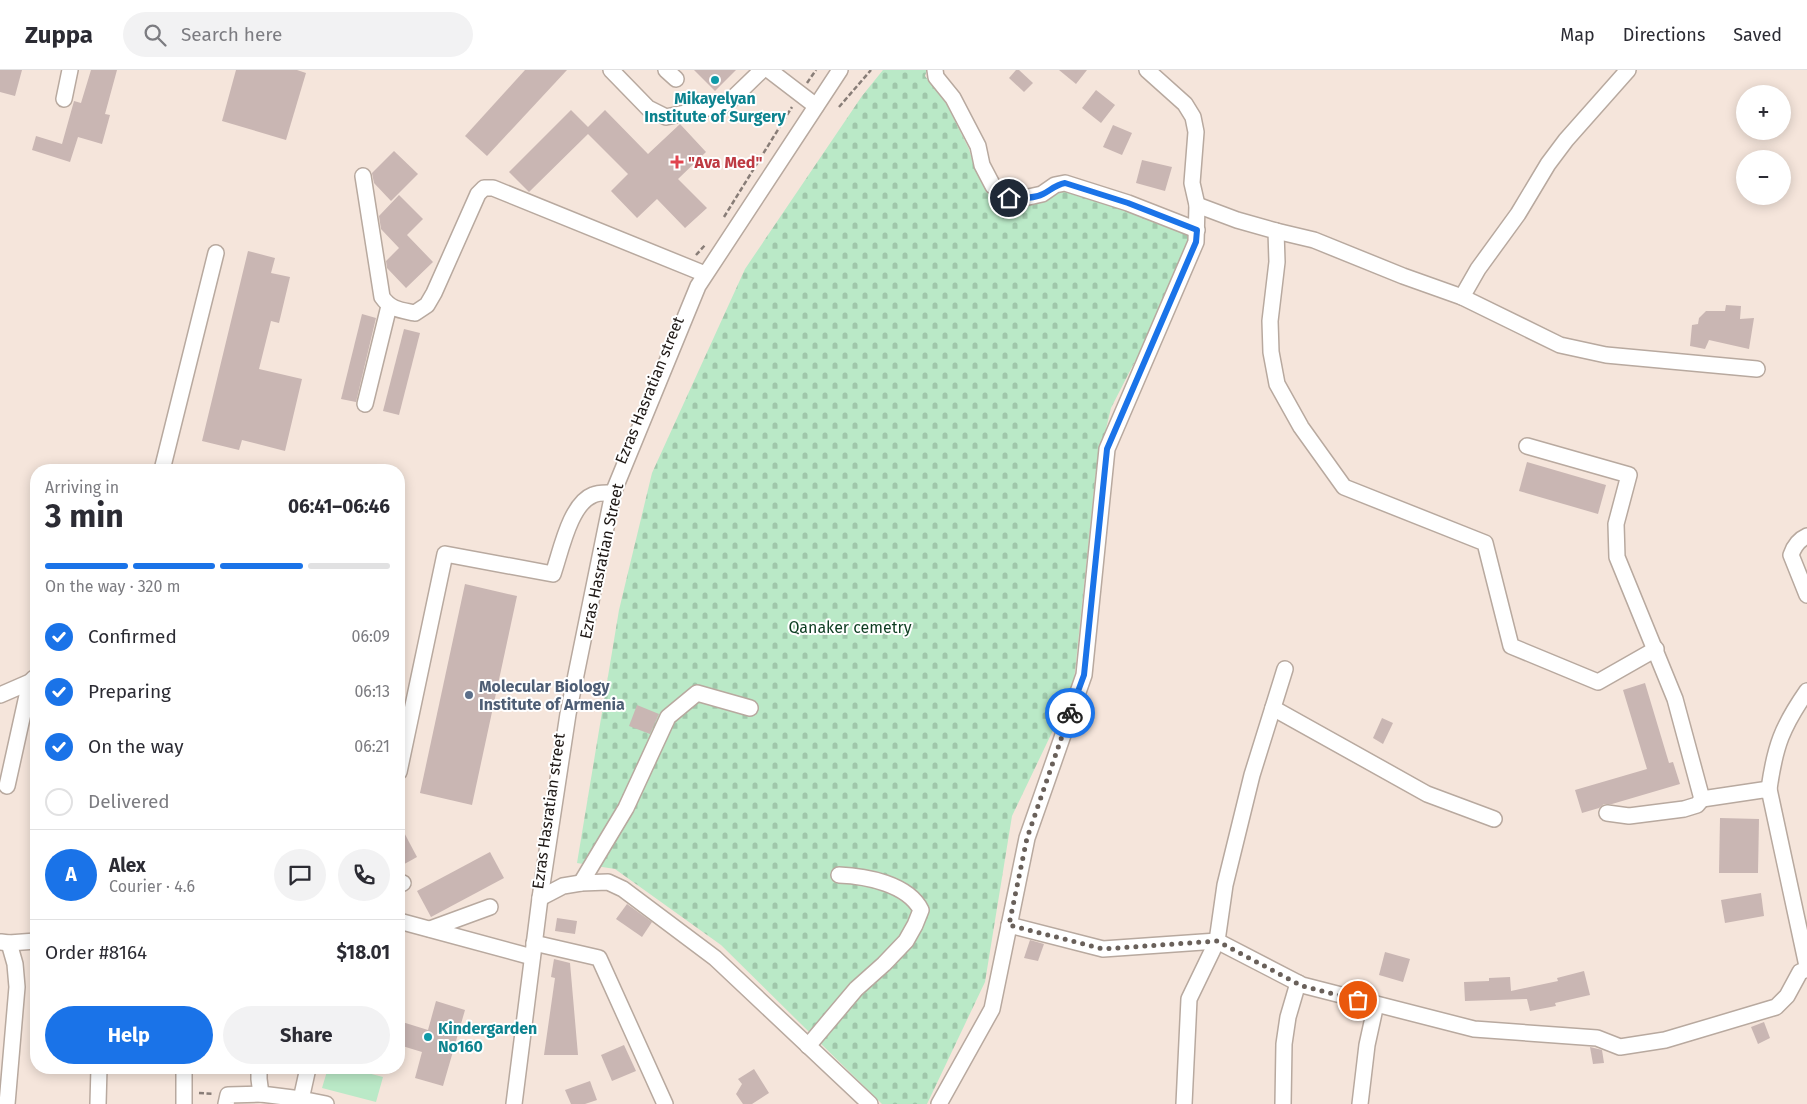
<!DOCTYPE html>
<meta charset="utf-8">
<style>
:root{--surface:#fff;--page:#f2f2f3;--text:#2b2b33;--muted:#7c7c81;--line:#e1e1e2;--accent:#1a73e8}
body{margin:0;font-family:"Fira Sans",sans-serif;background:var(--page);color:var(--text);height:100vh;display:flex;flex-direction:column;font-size:19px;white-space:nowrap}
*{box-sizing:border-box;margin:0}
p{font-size:16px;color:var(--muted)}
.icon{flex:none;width:28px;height:28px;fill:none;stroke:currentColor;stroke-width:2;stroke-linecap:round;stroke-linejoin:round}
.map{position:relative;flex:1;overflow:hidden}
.sheet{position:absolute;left:30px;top:394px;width:375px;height:610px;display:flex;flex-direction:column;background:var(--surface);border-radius:20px;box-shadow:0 2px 12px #0003}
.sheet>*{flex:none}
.tools{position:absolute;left:1736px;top:15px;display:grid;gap:10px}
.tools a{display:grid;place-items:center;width:55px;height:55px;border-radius:50%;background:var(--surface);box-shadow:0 2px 12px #0003;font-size:25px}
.pin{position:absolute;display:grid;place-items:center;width:42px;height:42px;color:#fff;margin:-21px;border:2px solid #fff;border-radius:50%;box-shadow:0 1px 5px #0007}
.courier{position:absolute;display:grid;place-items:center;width:50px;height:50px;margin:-25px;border:4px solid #1a73e8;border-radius:50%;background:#fff;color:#222;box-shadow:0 1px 6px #0007}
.overview em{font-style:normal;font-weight:700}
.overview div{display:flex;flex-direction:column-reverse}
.overview{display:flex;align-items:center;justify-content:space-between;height:85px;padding:0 15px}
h1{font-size:32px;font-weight:700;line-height:38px}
.bar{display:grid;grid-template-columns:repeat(4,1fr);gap:8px 5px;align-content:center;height:60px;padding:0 15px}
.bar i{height:6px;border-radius:4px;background:var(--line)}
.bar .on{background:var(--accent)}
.bar p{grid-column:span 4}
.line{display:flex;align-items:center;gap:12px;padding:0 15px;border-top:1px solid var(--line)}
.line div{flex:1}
.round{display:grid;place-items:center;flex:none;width:52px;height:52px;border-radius:26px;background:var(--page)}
ol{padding:0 15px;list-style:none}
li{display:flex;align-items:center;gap:15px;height:55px}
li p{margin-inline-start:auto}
li .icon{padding:5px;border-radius:50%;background:var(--accent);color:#fff;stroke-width:4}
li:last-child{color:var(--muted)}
li i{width:28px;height:28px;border:2px solid var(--line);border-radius:50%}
.action{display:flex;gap:10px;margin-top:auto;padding:10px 15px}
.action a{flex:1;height:58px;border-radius:30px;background:var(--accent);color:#fff;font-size:20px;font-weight:700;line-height:58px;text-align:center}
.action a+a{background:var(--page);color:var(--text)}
header{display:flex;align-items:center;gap:30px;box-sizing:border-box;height:70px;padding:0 25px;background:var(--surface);border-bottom:1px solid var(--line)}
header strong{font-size:24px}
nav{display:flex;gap:28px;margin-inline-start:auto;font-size:18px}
.search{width:350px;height:45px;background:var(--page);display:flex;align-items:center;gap:12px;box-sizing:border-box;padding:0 18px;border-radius:28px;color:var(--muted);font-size:19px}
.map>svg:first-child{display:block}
</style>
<header>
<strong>Zuppa</strong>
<div class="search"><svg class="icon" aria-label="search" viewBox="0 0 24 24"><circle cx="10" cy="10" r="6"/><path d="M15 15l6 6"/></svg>Search here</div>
<nav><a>Map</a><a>Directions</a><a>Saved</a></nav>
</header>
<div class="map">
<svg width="1807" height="1034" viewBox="0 0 1807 1034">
<defs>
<pattern id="cemetery-stones" width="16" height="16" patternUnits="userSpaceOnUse" patternTransform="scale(1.25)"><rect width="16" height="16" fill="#bae9c7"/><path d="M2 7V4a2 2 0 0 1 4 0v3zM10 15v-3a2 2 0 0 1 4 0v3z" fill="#9fc7aa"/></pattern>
</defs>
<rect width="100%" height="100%" fill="#f5e5db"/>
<polygon fill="#bae9c7" points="328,998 356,998 356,1000 383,1007 376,1032 322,1018"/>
<polygon fill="url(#cemetery-stones)" points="883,0 927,0 925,6 946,33 969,79 975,99 992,127 1013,137 1042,133 1061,118 1188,162 1194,176 1111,338 1096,401 1074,611 1057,652 1012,746 985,912 927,1034 882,1034 721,875 615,799 577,793 619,540 652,403 745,199 862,26"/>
<g fill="#c9b6b3">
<polygon points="0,0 22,0 15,26 0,22"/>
<polygon points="91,0 117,0 105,44 110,45 102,74 78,67 70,92 32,80 36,66 62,74 74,31 81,33"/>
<polygon points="236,0 297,0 306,3 286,70 222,51"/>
<polygon points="525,0 567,0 487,86 465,66"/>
<polygon points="694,0 736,0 715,21"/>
<polygon points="1016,0 1019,0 1033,13 1024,22 1009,8"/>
<polygon points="1059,0 1087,0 1076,14"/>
<polygon points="1096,20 1115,35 1101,53 1082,38"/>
<polygon points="571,40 588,57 605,40 648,84 680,54 706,82 678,109 707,138 685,158 657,129 637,148 611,121 628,104 588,64 529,122 509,102"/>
<polygon points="1113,55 1132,63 1122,85 1103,77"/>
<polygon points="394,81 418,104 391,131 374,113 372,103"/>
<polygon points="1142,90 1172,97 1165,121 1136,113"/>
<polygon points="399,125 423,149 407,165 433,192 406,218 387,198 386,191 399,178 381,159 379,146"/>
<polygon points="248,181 275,188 271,203 290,207 279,253 271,251 259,299 302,309 285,381 242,370 239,380 202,371"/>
<polygon points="1726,235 1741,236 1740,249 1754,248 1749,279 1709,270 1705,279 1690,276 1692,255 1698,254 1699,248 1706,241 1725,241"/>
<polygon points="362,244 376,248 356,332 341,329"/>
<polygon points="404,259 420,263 399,345 383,341"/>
<polygon points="1527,392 1606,415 1598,444 1519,421"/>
<polygon points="465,514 517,526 472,735 420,723"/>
<polygon points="1645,613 1669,693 1673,692 1680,714 1612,734 1604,734 1599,738 1582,743 1575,720 1647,699 1623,620"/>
<polygon points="637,635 659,644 650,664 629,656"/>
<polygon points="1382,648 1393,653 1383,674 1373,668"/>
<polygon points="1720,748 1759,749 1758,803 1719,803"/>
<polygon points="399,753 417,787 399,797"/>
<polygon points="490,782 504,808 431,847 417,821"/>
<polygon points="1761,823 1764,846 1725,853 1721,830"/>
<polygon points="627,834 652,852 642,867 616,849"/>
<polygon points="557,848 577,851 575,864 555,861"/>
<polygon points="1030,870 1044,874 1038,891 1024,888"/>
<polygon points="1385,882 1410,889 1403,912 1379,905"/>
<polygon points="554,889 570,893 578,985 544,985 555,908 551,907"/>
<polygon points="1584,901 1590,925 1555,933 1556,936 1530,941 1527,929 1465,931 1464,912 1489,911 1489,908 1510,907 1511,921 1558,911 1557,908"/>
<polygon points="436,931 465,940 443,1016 415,1008 422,982 399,975 399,951 428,960"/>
<polygon points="1764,952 1770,968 1758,974 1751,957"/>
<polygon points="624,975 636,1001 612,1011 601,985"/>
<polygon points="1590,977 1602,980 1604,993 1593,994"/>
<polygon points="754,999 769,1023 752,1034 743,1034 736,1024 742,1014 738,1009"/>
<polygon points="590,1011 597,1030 585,1034 571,1034 565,1020"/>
</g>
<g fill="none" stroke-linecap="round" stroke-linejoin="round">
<defs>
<g id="minor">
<polyline points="611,0 648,38 666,47 708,38 720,38 731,30 762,0"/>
<polyline points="666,0 676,9"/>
<polyline points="769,0 816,36"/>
<polyline points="935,0 936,7 953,28 978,76 982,95 993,116 1009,128 1024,128 1042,124 1055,115 1065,113 1128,133 1197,160"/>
<polyline points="64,29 70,0"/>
<path d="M363 106 382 227C391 240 401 240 415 243L427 235 434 223 478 124 484 118H493L705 204"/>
<polyline points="1197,135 1237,150 1276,161 1277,192 1270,251 1271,282 1277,314 1301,357 1344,417 1485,473 1511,576 1598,612 1656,579"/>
<polyline points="1276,161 1314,170 1403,206 1462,227 1560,275 1606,285 1757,299"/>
<polyline points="1462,227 1478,199 1518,144 1548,94 1566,70 1628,0"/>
<polyline points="365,334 389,236"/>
<polyline points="1527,376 1629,405 1616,454 1617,487 1675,629 1702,729 1697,735 1684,739 1629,746 1607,743"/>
<polyline points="162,400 216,183"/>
<path d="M1807 466C1798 470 1794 476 1791 485L1807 525"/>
<polyline points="0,625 30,612 34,608"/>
<polyline points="1273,638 1427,724 1494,749"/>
<path d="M399 702 445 484 553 504C561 481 570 434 593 425 599 422 607 423 613 423"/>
<polyline points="7,716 30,612"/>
<path d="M1769 719C1775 676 1782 657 1807 621"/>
<polyline points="1702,729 1769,719 1807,896"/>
<polyline points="581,813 626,738 668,647 697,623 750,638"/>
<polyline points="399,815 403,813"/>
<polyline points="540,828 563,816 581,813 608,812 623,819 715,888 870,1034"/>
<polyline points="399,851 532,887"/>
<polyline points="1009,855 1103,879 1217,871 1302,915 1474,959 1597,968 1620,977 1665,970 1776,937 1787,926 1800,902 1807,899"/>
<polyline points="430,859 490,837"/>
<polyline points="1,872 9,873 36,871"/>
<polyline points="534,873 599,888 665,1034"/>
<path d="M808 976 856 919 884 894 906 871 915 855 921 840C908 814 866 806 839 805"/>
<polyline points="259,998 259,1009 261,1024 301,1029 326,1034"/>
<polyline points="7,1034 17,917 15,894 9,873"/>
<polyline points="98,1034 99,998"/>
<polyline points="184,1034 184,998"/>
<polyline points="226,1034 228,1025 261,1024"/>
<polyline points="300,1034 308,998"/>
<polyline points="514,1034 540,828 568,644 613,423 698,216 840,0"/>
<polyline points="939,1034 992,939 1027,768 1084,605 1107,379 1196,172 1197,135 1192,113 1196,62 1193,47 1185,34 1147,0"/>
<polyline points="1184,1034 1189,929 1217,871 1225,815 1252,705 1285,599"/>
<polyline points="1283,1034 1284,974 1288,947 1298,913"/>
<polyline points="1360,1034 1367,975 1376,934"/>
</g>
</defs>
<use href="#minor" stroke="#b8a99f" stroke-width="18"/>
<g stroke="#887d77" stroke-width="2.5" stroke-dasharray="5 2.5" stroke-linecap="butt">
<polyline points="807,13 816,0"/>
<polyline points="839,37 871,0"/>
<polyline points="724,147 792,37"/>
<polyline points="696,185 706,174"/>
<polyline points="199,1023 214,1024"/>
</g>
<use href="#minor" stroke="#fff" stroke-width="15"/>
</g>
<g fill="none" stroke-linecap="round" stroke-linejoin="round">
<polyline stroke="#69605a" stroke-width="5" stroke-dasharray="0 9" points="1070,643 1027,768 1009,855 1103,879 1217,871 1302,916 1358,930"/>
<path stroke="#1a73e8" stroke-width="6" d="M1009 128C1020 128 1033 129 1043 124 1051 120 1055 115 1065 113L1128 133 1197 160 1196 172 1107 379 1084 605 1070 643"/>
</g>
<g fill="#0f9aa8" stroke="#fff" stroke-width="2">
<circle cx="715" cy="10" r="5"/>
<circle cx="428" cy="967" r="5"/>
</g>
<path fill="#e0444e" stroke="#fff" stroke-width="2" d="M674.5 84.5h5v5h5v5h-5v5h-5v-5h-5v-5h5z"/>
<circle fill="#5c6f8a" stroke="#fff" stroke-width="2" cx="469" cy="625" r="5"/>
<g text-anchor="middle" stroke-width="4" stroke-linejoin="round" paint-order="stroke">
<g font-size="16" font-weight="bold" fill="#0d838f" stroke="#fff">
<text x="715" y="34">Mikayelyan<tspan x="715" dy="18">Institute of Surgery</tspan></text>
<text x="438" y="964" text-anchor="start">Kindergarden<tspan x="438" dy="18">No160</tspan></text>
</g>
<g font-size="16" font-weight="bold" fill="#be3a42" stroke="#fff" text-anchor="start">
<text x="688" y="98">"Ava Med"</text>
</g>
<g font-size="16" fill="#1e1815" stroke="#fff">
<text transform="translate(649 320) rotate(-68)" y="6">Ezras Hasratian street</text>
<text transform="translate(601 491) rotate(-78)" y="6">Ezras Hasratian Street</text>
<text transform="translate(548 741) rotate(-82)" y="6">Ezras Hasratian street</text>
</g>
<g font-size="16" fill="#0d3d21" stroke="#fff">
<text x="850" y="563">Qanaker cemetry</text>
</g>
<g font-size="16" font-weight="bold" fill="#4e5e75" stroke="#fff" text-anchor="start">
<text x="479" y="622">Molecular Biology<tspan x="479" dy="18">Institute of Armenia</tspan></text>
</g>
</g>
</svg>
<div class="tools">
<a>+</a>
<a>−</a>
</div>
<div class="pin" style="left:1358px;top:930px;background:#ea580c"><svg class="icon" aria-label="bag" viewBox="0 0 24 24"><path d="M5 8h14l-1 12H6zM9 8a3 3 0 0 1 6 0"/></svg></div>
<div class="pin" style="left:1009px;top:128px;background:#1f2937"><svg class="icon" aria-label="home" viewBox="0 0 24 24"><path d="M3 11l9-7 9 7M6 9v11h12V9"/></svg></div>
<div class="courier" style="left:1070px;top:643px"><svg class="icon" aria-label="bike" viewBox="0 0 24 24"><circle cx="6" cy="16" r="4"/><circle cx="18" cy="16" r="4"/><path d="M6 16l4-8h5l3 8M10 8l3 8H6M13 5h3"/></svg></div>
<section class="sheet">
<div class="overview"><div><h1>3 min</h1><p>Arriving in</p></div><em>06:41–06:46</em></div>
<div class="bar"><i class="on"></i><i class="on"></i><i class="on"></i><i></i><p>On the way · 320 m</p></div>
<ol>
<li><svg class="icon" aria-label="check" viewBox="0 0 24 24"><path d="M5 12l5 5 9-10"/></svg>Confirmed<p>06:09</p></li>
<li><svg class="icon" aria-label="check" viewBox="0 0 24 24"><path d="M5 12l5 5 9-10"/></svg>Preparing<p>06:13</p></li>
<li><svg class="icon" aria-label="check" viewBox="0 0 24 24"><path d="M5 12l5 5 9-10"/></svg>On the way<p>06:21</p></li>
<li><i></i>Delivered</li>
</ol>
<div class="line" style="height:90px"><b class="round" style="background:var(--accent);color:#fff">A</b><div><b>Alex</b><p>Courier · 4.6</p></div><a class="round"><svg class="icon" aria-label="chat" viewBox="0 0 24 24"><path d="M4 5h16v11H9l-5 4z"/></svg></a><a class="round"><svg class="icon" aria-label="phone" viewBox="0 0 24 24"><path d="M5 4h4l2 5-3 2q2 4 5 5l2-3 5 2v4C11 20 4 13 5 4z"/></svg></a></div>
<div class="line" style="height:65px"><div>Order #8164</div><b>$18.01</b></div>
<div class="action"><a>Help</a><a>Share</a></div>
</section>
</div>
